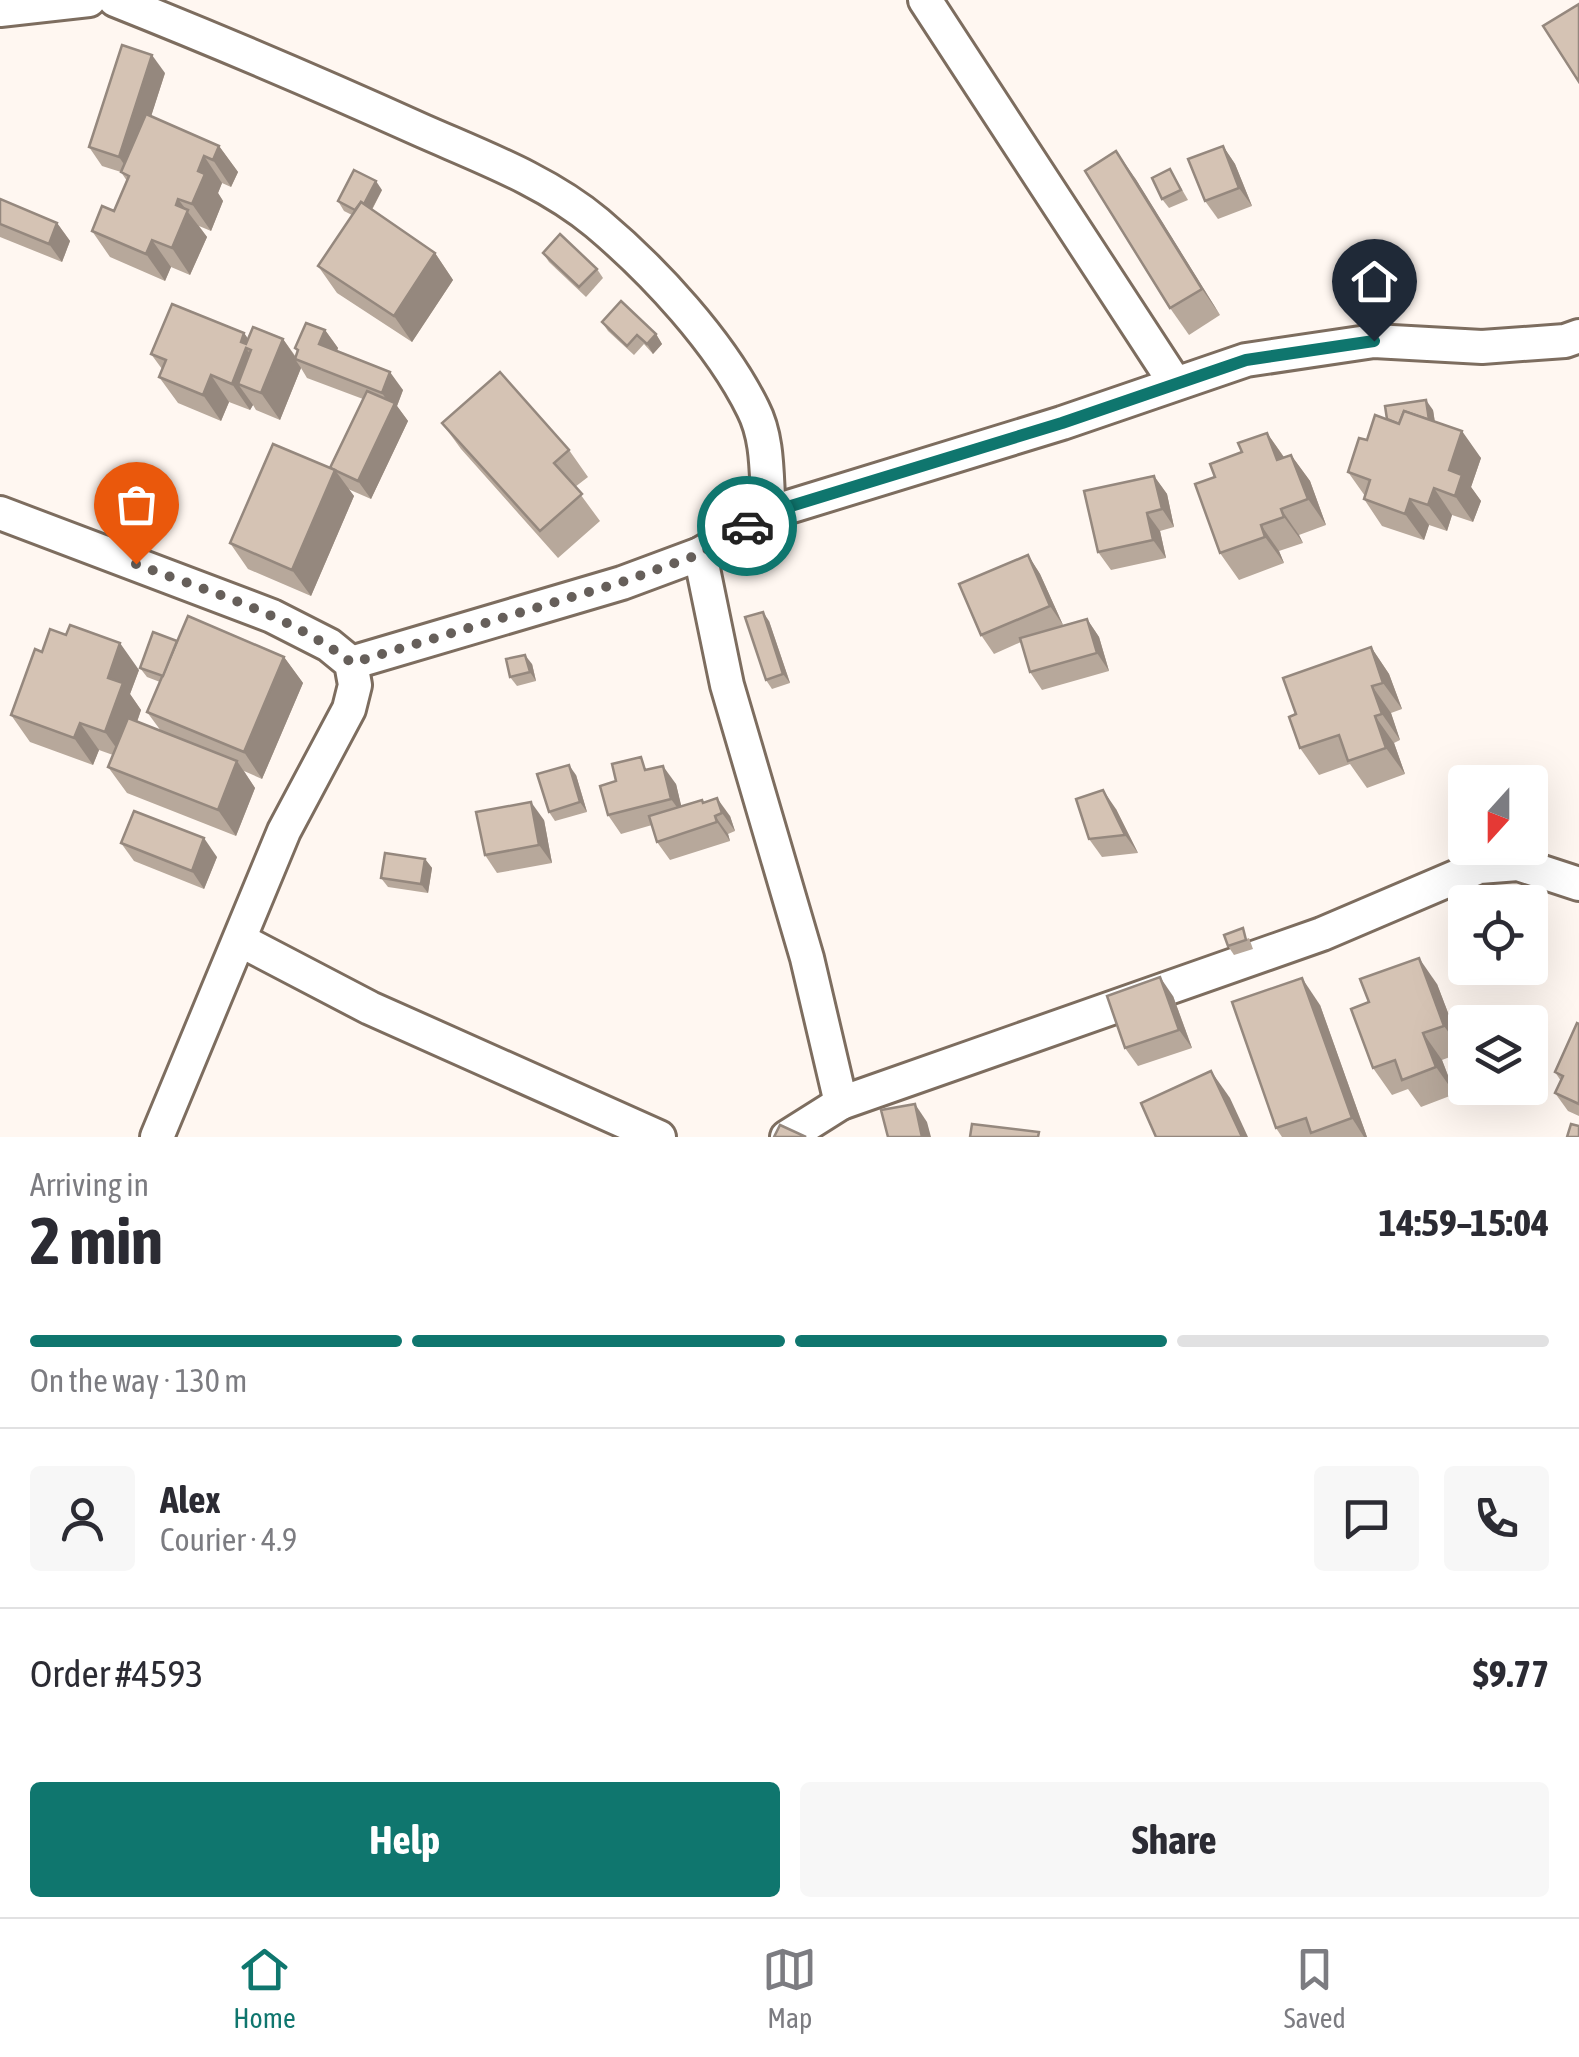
<!DOCTYPE html>
<meta charset="utf-8">
<style>
:root{--surface:#fff;--page:#f7f7f7;--text:#2b2b33;--muted:#7c7c81;--line:#e1e1e2;--accent:#0f766e}
body{margin:0;font-family:"Asap Condensed",sans-serif;background:var(--page);color:var(--text);height:100vh;display:flex;flex-direction:column;font-size:38px;white-space:nowrap}
*{box-sizing:border-box;margin:0}
p{font-size:32px;color:var(--muted)}
.icon{flex:none;width:55px;height:55px;fill:none;stroke:currentColor;stroke-width:2;stroke-linecap:round;stroke-linejoin:round}
.map{position:relative;height:1137px;overflow:hidden}
.panel{display:flex;flex-direction:column;background:var(--surface);flex:1}
.panel>*{flex:none}
.needle{width:65px;rotate:201deg}
.controls{position:absolute;left:1448px;top:765px;display:grid;gap:20px}
.controls a{display:grid;place-items:center;width:100px;height:100px;border-radius:10px;background:var(--surface);box-shadow:0 10px 40px #0002;font-size:50px}
.pin{position:absolute;display:grid;place-items:center;width:85px;height:85px;color:#fff;margin:-102px -42px;border-radius:50% 50% 50% 0;rotate:-45deg;box-shadow:0 0 10px #0007}
.pin .icon{rotate:45deg}
.courier{position:absolute;display:grid;place-items:center;width:100px;height:100px;margin:-50px;border:8px solid #0f766e;border-radius:50%;background:#fff;color:#222;box-shadow:0 2px 12px #0007}
.headline em{font-style:normal;font-weight:700}
.headline div{display:flex;flex-direction:column-reverse}
.headline{display:flex;align-items:center;justify-content:space-between;height:170px;padding:0 30px}
h1{font-size:65px;font-weight:700;line-height:75px}
.bar{display:grid;grid-template-columns:repeat(4,1fr);gap:15px 10px;align-content:center;height:120px;padding:0 30px}
.bar i{height:12px;border-radius:8px;background:var(--line)}
.bar .current{background:var(--accent)}
.bar p{grid-column:span 4}
.line{display:flex;align-items:center;gap:25px;padding:0 30px;border-top:2px solid var(--line)}
.line div{flex:1}
.round{display:grid;place-items:center;flex:none;width:105px;height:105px;border-radius:10px;background:var(--page)}
.cta{display:flex;gap:20px;margin-top:auto;padding:20px 30px}
.cta a{flex:1;height:115px;border-radius:10px;background:var(--accent);color:#fff;font-size:40px;font-weight:700;line-height:115px;text-align:center}
.cta a+a{background:var(--page);color:var(--text)}
.tabs{display:flex;justify-content:space-around;align-items:center;height:140px;border-top:2px solid var(--line);background:var(--surface);font-size:28px;color:var(--muted)}
.tabs a{display:grid;justify-items:center;gap:5px}
.tabs .current{color:var(--accent)}
.map>svg:first-child{display:block}
</style>
<div class="map">
<svg width="1579" height="1137" viewBox="0 0 1579 1137">
<rect width="100%" height="100%" fill="#fff7f1"/>
<g fill="none" stroke-linecap="round" stroke-linejoin="round">
<defs>
<g id="street">
<path d="M115 0C218 41 321 85 423 131 482 157 547 181 597 223 654 271 720 342 753 409 769 440 766 478 769 513"/>
<polyline points="925,0 1175,383"/>
<polyline points="0,10 89,0"/>
<polyline points="0,513 272,616 329,645 351,663 355,685 349,709 284,831 157,1137"/>
<polyline points="700,554 727,685 807,958 841,1103"/>
<polyline points="351,663 622,583 700,554 769,513 1062,423 1246,360 1374,341 1482,347 1565,341 1579,336"/>
<polyline points="240,940 370,1008 659,1137"/>
<polyline points="787,1137 841,1103 1322,934 1479,867 1518,864 1579,884"/>
</g>
</defs>
<use href="#street" stroke="#7d6d5f" stroke-width="38"/>
<use href="#street" stroke="#fff" stroke-width="32"/>
</g>
<g fill="#b7a89b">
<polygon points="165,73 151,116 219,146 238,172 231,187 222,183 218,193 223,201 211,231 199,226 207,237 190,275 171,267 165,281 110,257 92,231 114,211 127,181 121,172 102,166 89,147"/>
<polygon points="1223,146 1235,164 1252,206 1218,219 1205,201"/>
<polygon points="1170,169 1188,200 1169,208 1162,199"/>
<polygon points="1135,178 1220,315 1189,335 1170,308"/>
<polygon points="382,190 372,210 435,253 453,280 412,342 337,293 318,266 352,215 344,211 338,201"/>
<polygon points="0,199 57,223 70,241 62,262 0,237"/>
<polygon points="543,253 597,269 603,278 586,297 549,262"/>
<polygon points="602,322 656,334 662,344 653,354 644,344 634,355 608,331"/>
<polygon points="325,330 338,348 337,351 403,390 397,406 408,421 371,499 348,489 354,496 311,596 248,569 230,543 330,468 363,399 307,378 301,368 280,420 256,410 253,405 250,410 229,402 221,421 178,403 159,377 162,369 151,354 244,333 248,339 283,339 296,357 298,352 295,348"/>
<polygon points="1433,410 1435,422 1481,458 1471,487 1481,501 1473,522 1452,515 1447,531 1429,525 1424,540 1382,526 1364,499 1365,496 1348,472 1367,440"/>
<polygon points="442,423 569,450 588,477 575,487 600,521 558,558 461,449"/>
<polygon points="1267,433 1284,457 1291,455 1310,481 1326,525 1299,535 1303,543 1279,551 1284,563 1239,580 1220,553 1215,477"/>
<polygon points="1154,476 1167,494 1174,527 1160,531 1166,558 1111,570 1098,552"/>
<polygon points="1028,555 1040,574 1063,625 1087,619 1099,637 1109,671 1042,690 1030,672 1021,642 994,654 981,635"/>
<polygon points="769,621 790,683 772,689 766,680"/>
<polygon points="1371,647 1389,674 1402,709 1391,713 1400,740 1394,743 1405,774 1367,788 1350,764 1319,775 1300,748 1296,714"/>
<polygon points="42,652 139,670 130,694 141,710 137,722 161,731 147,712 160,682 147,677 140,668 284,657 303,683 262,779 244,771 255,788 236,836 127,793 108,767 113,755 99,750 93,765 30,742 11,715"/>
<polygon points="532,664 536,681 517,686 510,677"/>
<polygon points="649,769 676,784 681,806 704,803 730,816 735,831 728,834 730,841 670,860 657,842 652,825 621,834 608,815 616,781"/>
<polygon points="576,775 587,812 555,821 549,812"/>
<polygon points="1116,809 1138,853 1102,857 1089,839"/>
<polygon points="544,820 552,863 497,873 485,855"/>
<polygon points="121,843 217,857 204,889 134,861"/>
<polygon points="425,859 432,868 428,893 388,887 381,878"/>
<polygon points="1249,938 1253,949 1234,955 1228,946"/>
<polygon points="1437,984 1463,1052 1442,1060 1455,1094 1421,1107 1408,1089 1392,1095 1373,1068"/>
<polygon points="1173,996 1192,1048 1138,1066 1125,1048"/>
<polygon points="1320,1005 1367,1137 1282,1137 1276,1128"/>
<polygon points="1579,1024 1579,1116 1568,1111 1555,1093 1561,1081 1555,1072"/>
</g>
<g fill="#95887e">
<polygon points="152,55 165,73 132,176 119,157"/>
<polygon points="219,146 238,172 231,187 213,160"/>
<polygon points="1223,146 1235,164 1252,206 1239,188"/>
<polygon points="1116,151 1135,178 1220,315 1202,289"/>
<polygon points="204,156 222,183 218,193 223,201 211,231 192,204 198,171"/>
<polygon points="376,181 382,190 365,222 359,212"/>
<polygon points="178,199 207,237 190,275 172,248 176,205"/>
<polygon points="57,223 70,241 62,262 49,244"/>
<polygon points="152,240 171,267 165,281 146,254"/>
<polygon points="435,253 453,280 412,342 394,316"/>
<polygon points="325,330 338,348 332,362 319,344"/>
<polygon points="244,333 263,360 251,350 246,348 265,375 238,384 253,405 250,410 232,384"/>
<polygon points="656,334 662,344 653,354 647,344"/>
<polygon points="283,339 298,361 295,359 301,368 280,420 261,393"/>
<polygon points="390,372 403,390 397,406 408,421 371,499 358,481 392,408 382,393"/>
<polygon points="211,375 229,402 221,421 203,395"/>
<polygon points="1426,400 1433,410 1436,430 1429,420"/>
<polygon points="1462,431 1481,458 1471,487 1481,501 1473,522 1455,496 1449,470"/>
<polygon points="1267,433 1285,459 1277,460"/>
<polygon points="1291,455 1310,481 1326,525 1308,499"/>
<polygon points="335,470 354,496 311,596 292,570"/>
<polygon points="1154,476 1167,494 1174,527 1162,509"/>
<polygon points="1434,488 1452,515 1447,531 1428,505"/>
<polygon points="1410,499 1429,525 1424,540 1405,514"/>
<polygon points="1281,509 1299,535 1303,543 1284,517"/>
<polygon points="1147,513 1160,531 1166,558 1153,540"/>
<polygon points="1261,525 1279,551 1284,563 1265,537"/>
<polygon points="1028,555 1040,574 1063,625 1050,606"/>
<polygon points="763,612 769,621 790,683 783,674"/>
<polygon points="1087,619 1099,637 1109,671 1097,653"/>
<polygon points="120,643 139,670 130,694 141,710 124,759 105,732 108,678"/>
<polygon points="1371,647 1389,674 1402,709 1383,683"/>
<polygon points="525,655 532,664 536,681 530,672"/>
<polygon points="284,657 303,683 262,779 244,752"/>
<polygon points="1372,686 1391,713 1400,740 1382,714"/>
<polygon points="1375,716 1394,743 1405,774 1386,748"/>
<polygon points="80,723 99,750 93,765 74,738"/>
<polygon points="237,761 255,788 236,836 218,810"/>
<polygon points="569,765 576,775 587,812 580,802"/>
<polygon points="663,766 676,784 684,817 671,799"/>
<polygon points="1103,790 1116,809 1138,853 1125,835"/>
<polygon points="717,798 730,816 735,831 722,813"/>
<polygon points="531,802 544,820 552,863 539,845"/>
<polygon points="715,816 728,834 730,841 717,822"/>
<polygon points="204,838 217,857 204,889 192,871"/>
<polygon points="425,859 432,868 428,893 421,884"/>
<polygon points="1419,958 1437,984 1463,1052 1444,1026"/>
<polygon points="1160,977 1173,996 1192,1048 1179,1030"/>
<polygon points="1302,978 1320,1005 1367,1137 1364,1137 1352,1118"/>
<polygon points="1423,1033 1442,1060 1455,1094 1436,1067"/>
<polygon points="1211,1071 1230,1098 1248,1137 1242,1137"/>
<polygon points="915,1104 927,1122 931,1137 922,1137"/>
</g>
<g fill="#d5c3b4" stroke="#95887e" stroke-width="2.5">
<polygon points="1579,4 1579,82 1543,26"/>
<polygon points="122,45 152,55 119,157 89,147"/>
<polygon points="146,114 219,146 213,160 204,156 198,171 205,174 192,204 178,199 176,205 188,210 172,248 152,240 146,254 92,231 102,206 114,211 129,176 121,172"/>
<polygon points="1223,146 1239,188 1205,201 1188,159"/>
<polygon points="1116,151 1202,289 1170,308 1085,171"/>
<polygon points="1170,169 1181,190 1162,199 1152,178"/>
<polygon points="354,170 376,181 364,204 361,202 355,210 338,201"/>
<polygon points="0,199 57,223 49,244 0,224"/>
<polygon points="361,202 435,253 394,316 318,266"/>
<polygon points="560,234 597,269 579,287 543,253"/>
<polygon points="621,301 656,334 647,344 637,335 627,346 602,322"/>
<polygon points="172,304 244,333 241,342 246,344 253,327 283,339 261,393 238,384 251,350 246,348 232,384 211,375 203,395 159,377 166,360 151,354"/>
<polygon points="306,323 325,330 319,344 390,372 382,393 295,359 298,350 295,348"/>
<polygon points="500,372 569,450 554,463 582,494 540,531 442,423"/>
<polygon points="367,391 395,403 358,481 330,468"/>
<polygon points="1426,400 1429,420 1404,411 1399,424 1387,419 1385,406"/>
<polygon points="1404,411 1462,431 1449,470 1462,475 1455,496 1434,488 1428,505 1410,499 1405,514 1364,499 1370,480 1348,472 1359,438 1367,440 1375,415 1399,424"/>
<polygon points="1267,433 1277,460 1291,455 1308,499 1281,509 1284,517 1261,525 1265,537 1220,553 1195,484 1215,477 1210,464 1242,452 1238,443"/>
<polygon points="273,444 335,470 292,570 230,543"/>
<polygon points="1154,476 1162,509 1147,513 1153,540 1098,552 1084,491"/>
<polygon points="1028,555 1050,606 981,635 959,584"/>
<polygon points="763,612 783,674 766,680 745,617"/>
<polygon points="188,616 284,657 244,752 147,712"/>
<polygon points="1087,619 1097,653 1030,672 1020,638"/>
<polygon points="70,625 120,643 108,678 123,683 105,732 80,723 74,738 11,715 35,649 42,652 50,629 66,635"/>
<polygon points="153,632 177,641 163,676 140,668"/>
<polygon points="1371,647 1383,683 1372,686 1382,714 1375,716 1386,748 1348,761 1339,735 1300,748 1289,717 1296,714 1283,678"/>
<polygon points="525,655 530,672 510,677 506,659"/>
<polygon points="128,718 237,761 218,810 108,767"/>
<polygon points="641,757 645,770 663,766 671,799 608,815 600,786 616,781 612,764"/>
<polygon points="569,765 580,802 549,812 537,774"/>
<polygon points="1103,790 1125,835 1089,839 1076,799"/>
<polygon points="717,798 722,813 715,816 717,822 657,842 649,816 702,800 703,803"/>
<polygon points="531,802 539,845 485,855 476,812"/>
<polygon points="134,811 204,838 192,871 121,843"/>
<polygon points="385,853 425,859 421,884 381,878"/>
<polygon points="1243,928 1246,940 1228,946 1224,935"/>
<polygon points="1419,958 1444,1026 1423,1033 1436,1067 1402,1080 1395,1060 1373,1068 1351,1009 1369,1002 1360,979"/>
<polygon points="1160,977 1179,1030 1125,1048 1107,996"/>
<polygon points="1302,978 1352,1118 1311,1133 1306,1118 1276,1128 1232,1002"/>
<polygon points="1503,1016 1505,1022 1479,1022"/>
<polygon points="1577,1023 1579,1024 1579,1104 1555,1093 1563,1076 1555,1072"/>
<polygon points="1211,1071 1242,1137 1156,1137 1141,1103"/>
<polygon points="915,1104 922,1137 888,1137 881,1110"/>
<polygon points="972,1124 1039,1132 1038,1137 970,1137"/>
<polygon points="1571,1124 1579,1126 1579,1137 1567,1137"/>
<polygon points="780,1125 806,1137 774,1137"/>
</g>
<g fill="none" stroke-linecap="round" stroke-linejoin="round">
<path stroke="#665f5a" stroke-width="10" stroke-dasharray="0 18" d="M136 564C209 592 289 614 352 663L622 582 700 554 747 526"/>
<polyline stroke="#0f766e" stroke-width="12" points="747,526 768,513 1062,423 1246,360 1374,341"/>
</g>
</svg>
<div class="controls">
<a><svg class="needle" viewBox="-14 -14 28 28"><path d="M0-13l5 13h-10z" fill="#e53935"/><path d="M0 13l5-13h-10z" fill="#7c7c81"/></svg></a>
<a><svg class="icon" aria-label="locate" viewBox="0 0 24 24"><circle cx="12" cy="12" r="6"/><path d="M12 2v4M12 18v4M2 12h4M18 12h4"/></svg></a>
<a><svg class="icon" aria-label="layers" viewBox="0 0 24 24"><path d="M12 4l9 5-9 5-9-5zM3 14l9 5 9-5"/></svg></a>
</div>
<div class="pin" style="left:136px;top:564px;background:#ea580c"><svg class="icon" aria-label="bag" viewBox="0 0 24 24"><path d="M5 8h14l-1 12H6zM9 8a3 3 0 0 1 6 0"/></svg></div>
<div class="pin" style="left:1374px;top:341px;background:#1f2937"><svg class="icon" aria-label="home" viewBox="0 0 24 24"><path d="M3 11l9-7 9 7M6 9v11h12V9"/></svg></div>
<div class="courier" style="left:747px;top:526px"><svg class="icon" aria-label="car" viewBox="0 0 24 24"><path d="M5 17H2v-5l4-1 3-4h7l3 4 3 1v5h-3M9 17h6M6 11h13"/><circle cx="7" cy="17" r="2"/><circle cx="17" cy="17" r="2"/></svg></div>
</div>
<section class="panel">
<div class="headline"><div><h1>2 min</h1><p>Arriving in</p></div><em>14:59–15:04</em></div>
<div class="bar"><i class="current"></i><i class="current"></i><i class="current"></i><i></i><p>On the way · 130 m</p></div>
<div class="line" style="height:180px"><a class="round"><svg class="icon" aria-label="person" viewBox="0 0 24 24"><circle cx="12" cy="8" r="4"/><path d="M4 21q1-7 8-7t8 7"/></svg></a><div><b>Alex</b><p>Courier · 4.9</p></div><a class="round"><svg class="icon" aria-label="chat" viewBox="0 0 24 24"><path d="M4 5h16v11H9l-5 4z"/></svg></a><a class="round"><svg class="icon" aria-label="phone" viewBox="0 0 24 24"><path d="M5 4h4l2 5-3 2q2 4 5 5l2-3 5 2v4C11 20 4 13 5 4z"/></svg></a></div>
<div class="line" style="height:130px"><div>Order #4593</div><b>$9.77</b></div>
<div class="cta"><a>Help</a><a>Share</a></div>
</section>
<nav class="tabs">
<a class="current"><svg class="icon" aria-label="home" viewBox="0 0 24 24"><path d="M3 11l9-7 9 7M6 9v11h12V9"/></svg>Home</a>
<a><svg class="icon" aria-label="map" viewBox="0 0 24 24"><path d="M3 6l6-2 6 2 6-2v14l-6 2-6-2-6 2zM9 4v14M15 6v14"/></svg>Map</a>
<a><svg class="icon" aria-label="saved" viewBox="0 0 24 24"><path d="M7 4h10v16l-5-4-5 4z"/></svg>Saved</a>
</nav>
